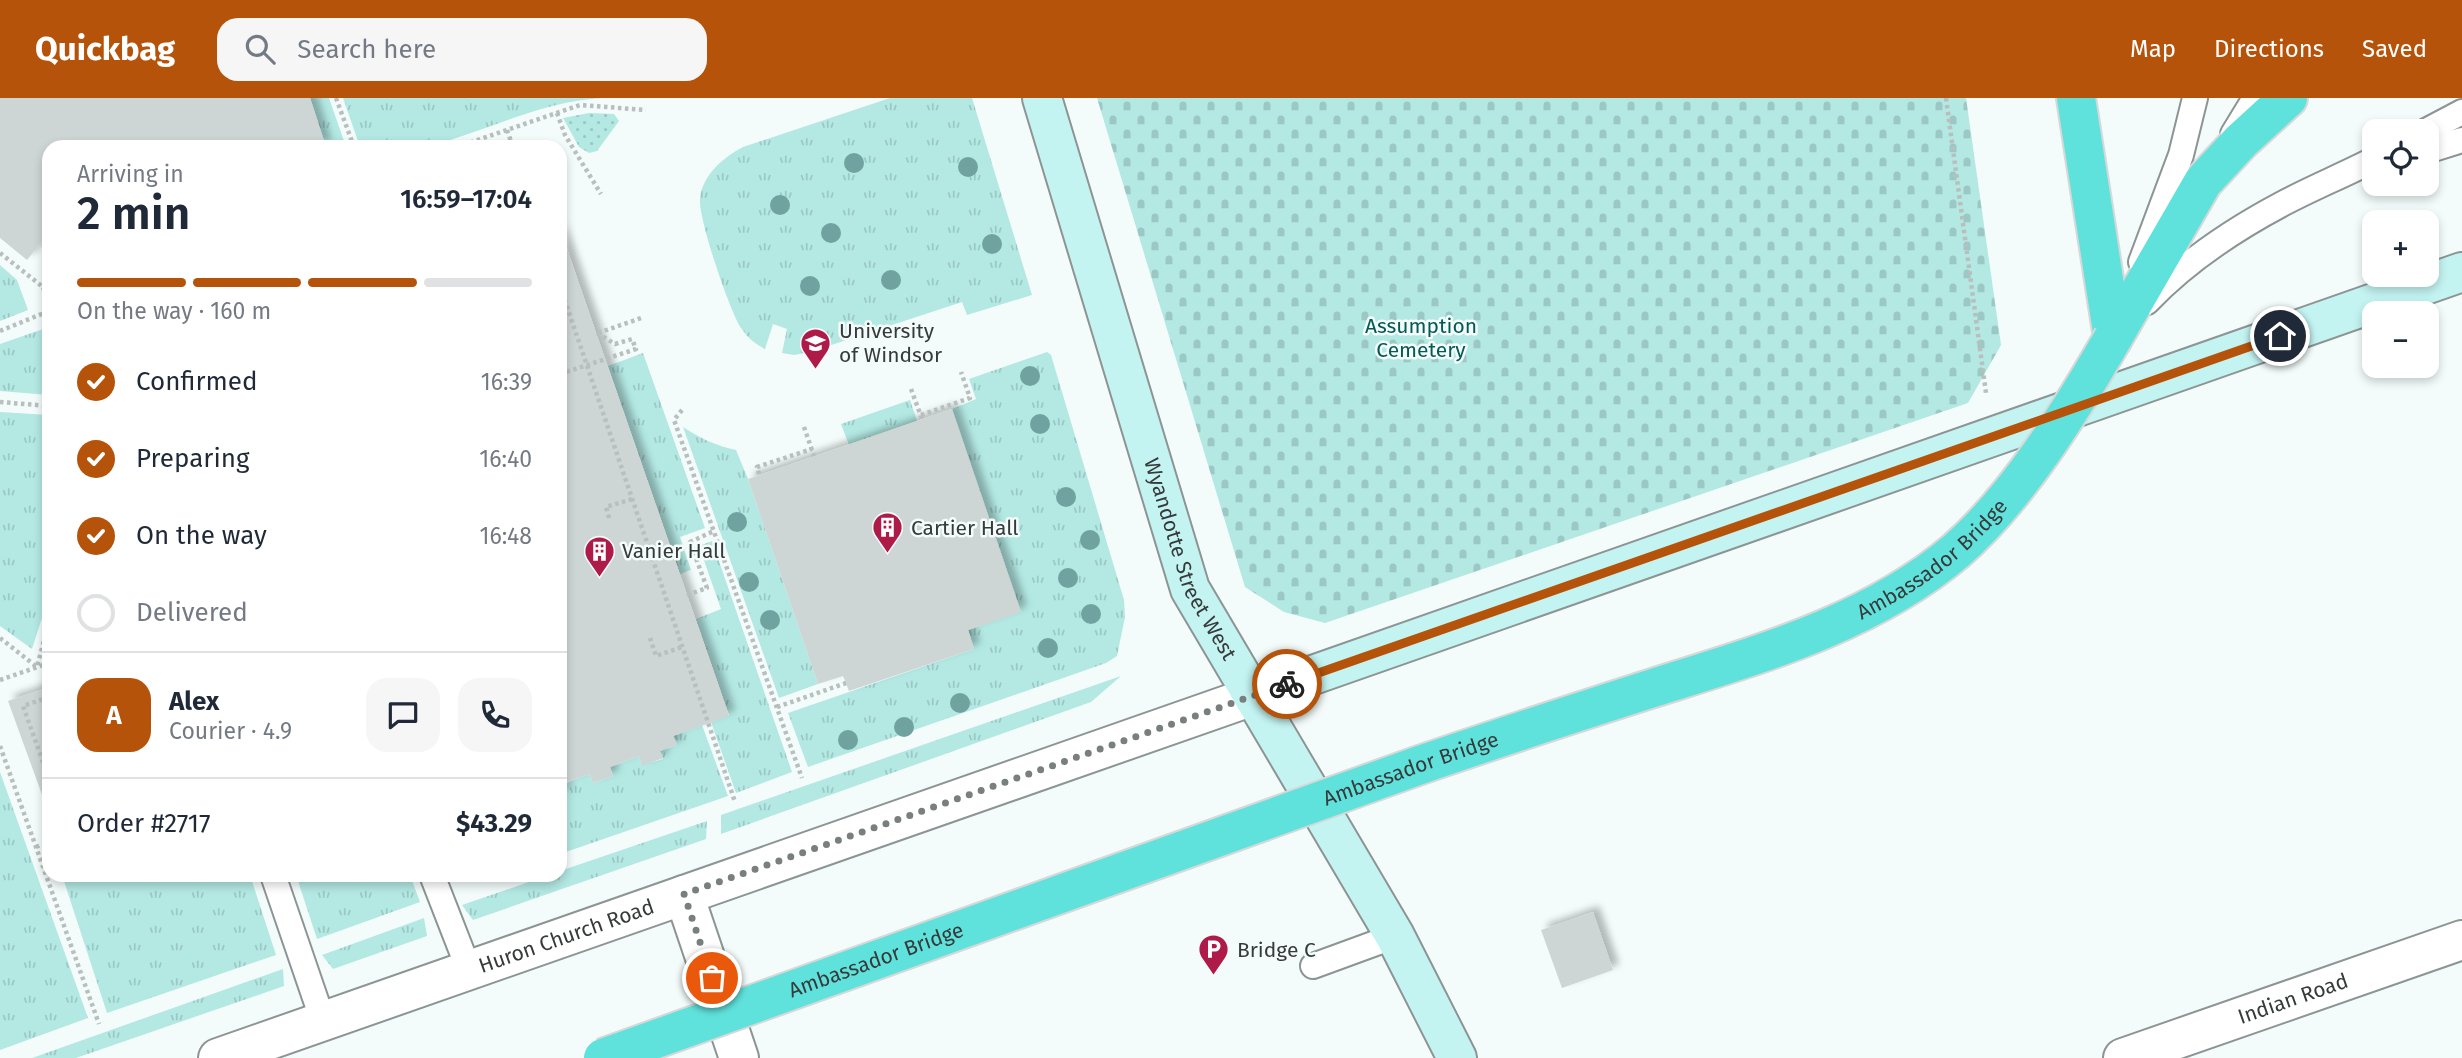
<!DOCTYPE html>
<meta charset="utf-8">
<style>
:root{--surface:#fff;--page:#f6f6f7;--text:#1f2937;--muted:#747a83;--line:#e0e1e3;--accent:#b45309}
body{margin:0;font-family:"Fira Sans",sans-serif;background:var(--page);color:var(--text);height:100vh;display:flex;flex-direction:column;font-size:26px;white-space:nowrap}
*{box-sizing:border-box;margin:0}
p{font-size:23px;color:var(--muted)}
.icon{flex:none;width:38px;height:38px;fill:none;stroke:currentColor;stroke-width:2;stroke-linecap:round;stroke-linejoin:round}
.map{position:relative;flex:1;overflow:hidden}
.drawer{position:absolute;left:42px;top:42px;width:525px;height:742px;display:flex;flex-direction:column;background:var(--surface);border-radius:21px;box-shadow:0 4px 10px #0003}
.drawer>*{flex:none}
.buttons{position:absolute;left:2362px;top:21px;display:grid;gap:14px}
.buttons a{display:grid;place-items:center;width:77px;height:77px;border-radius:14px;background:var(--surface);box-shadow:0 4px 10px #0003;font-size:35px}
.pin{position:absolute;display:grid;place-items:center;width:60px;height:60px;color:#fff;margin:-30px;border:4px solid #fff;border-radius:50%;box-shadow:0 2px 7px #0007}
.courier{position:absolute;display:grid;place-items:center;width:70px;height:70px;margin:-35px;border:5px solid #b45309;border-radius:50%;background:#fff;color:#222;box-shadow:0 2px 9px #0007}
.head em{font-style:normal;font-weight:600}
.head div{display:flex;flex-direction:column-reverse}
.head{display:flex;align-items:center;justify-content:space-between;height:119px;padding:0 35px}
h1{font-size:46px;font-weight:600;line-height:52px}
.bar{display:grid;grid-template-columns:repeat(4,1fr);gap:10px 7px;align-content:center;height:84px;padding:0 35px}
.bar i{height:9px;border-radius:5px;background:var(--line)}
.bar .selected{background:var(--accent)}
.bar p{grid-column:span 4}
.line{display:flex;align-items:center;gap:18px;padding:0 35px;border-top:2px solid var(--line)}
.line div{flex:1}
.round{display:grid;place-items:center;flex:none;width:74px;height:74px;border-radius:21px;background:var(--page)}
ol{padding:0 35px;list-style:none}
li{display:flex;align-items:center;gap:21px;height:77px}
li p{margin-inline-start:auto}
li .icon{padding:7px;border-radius:50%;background:var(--accent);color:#fff;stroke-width:4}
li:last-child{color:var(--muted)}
li i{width:38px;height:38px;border:4px solid var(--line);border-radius:50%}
header{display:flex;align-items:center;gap:42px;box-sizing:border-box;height:98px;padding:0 35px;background:var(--accent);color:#fff}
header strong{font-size:33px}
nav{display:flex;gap:38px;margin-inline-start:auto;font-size:24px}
.search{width:490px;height:63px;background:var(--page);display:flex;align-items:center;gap:18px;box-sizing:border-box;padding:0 24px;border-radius:21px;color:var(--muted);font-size:26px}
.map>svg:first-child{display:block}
</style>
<header>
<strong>Quickbag</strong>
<div class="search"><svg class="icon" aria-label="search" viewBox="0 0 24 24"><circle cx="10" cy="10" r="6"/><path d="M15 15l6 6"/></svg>Search here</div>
<nav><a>Map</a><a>Directions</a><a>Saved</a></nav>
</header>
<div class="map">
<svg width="2462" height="960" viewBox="0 0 2462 960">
<defs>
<pattern id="grass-tufts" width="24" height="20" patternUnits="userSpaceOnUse" patternTransform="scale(1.75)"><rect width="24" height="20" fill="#b3e8e3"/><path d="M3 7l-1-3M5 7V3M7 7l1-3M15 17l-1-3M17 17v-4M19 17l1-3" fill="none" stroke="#9bc8c4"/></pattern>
<pattern id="cemetery-stones" width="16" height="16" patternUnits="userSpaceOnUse" patternTransform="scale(1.75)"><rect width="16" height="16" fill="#b3e8e3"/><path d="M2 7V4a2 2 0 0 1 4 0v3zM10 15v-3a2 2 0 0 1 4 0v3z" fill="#9bc8c4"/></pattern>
<pattern id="garden-dots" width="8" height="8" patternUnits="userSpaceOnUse" patternTransform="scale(1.75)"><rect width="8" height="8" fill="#b3e8e3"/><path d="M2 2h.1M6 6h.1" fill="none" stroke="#9bc8c4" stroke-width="1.8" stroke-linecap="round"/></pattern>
<filter id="shadow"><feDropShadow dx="6" dy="-6" stdDeviation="3.5" flood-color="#0004"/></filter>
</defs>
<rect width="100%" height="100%" fill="#f3fcfb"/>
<g fill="url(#grass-tufts)">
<polygon points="310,0 329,0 346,49 326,49"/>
<path d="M343 0H601C541 4 488 32 430 48 411 53 380 49 360 49Z"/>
<path d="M890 0H972L1032 197 967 217 962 204 810 254 794 257 782 255 787 231 773 226 765 251C755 246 747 239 741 230 730 214 698 120 700 101 702 77 724 59 743 49Z"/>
<polygon points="0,167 17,182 28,212 0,223"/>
<polygon points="49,229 49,297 0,293 0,246"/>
<polygon points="1047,254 1051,257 1124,502 1125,519 1117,558 1106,565 808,669 788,615 974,551 968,532 952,311 976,301 969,281"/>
<polygon points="643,255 705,430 680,439 691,472 680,476 608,268"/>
<polygon points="910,302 917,323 849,347 841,326"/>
<polygon points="0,314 49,317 49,498 32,551 0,528"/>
<path d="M683 329C700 340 716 348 736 352L748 381 818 586 779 600Z"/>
<polygon points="712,443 792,674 736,695 711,624 729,617 696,521 721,511 699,448"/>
<polygon points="1121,578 1091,604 721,736 721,717"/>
<polygon points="702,627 728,698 560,756 560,698 566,696 563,686 589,676 593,685 613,678 610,669 639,658 642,667 663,661 660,653 676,647 673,638"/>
<polygon points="0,674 88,920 0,952"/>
<polygon points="707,723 706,741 473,822 462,807 549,777 560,777 560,773"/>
<polygon points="62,777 250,777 276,857 107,915"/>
<polygon points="296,777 325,777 327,783 345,777 410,777 420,804 317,841"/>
<polygon points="424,820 427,838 333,871 322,857"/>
<polygon points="283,871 284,888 76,960 32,960"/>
</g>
<polygon fill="url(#cemetery-stones)" points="1097,0 1966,0 2001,247 1968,305 1325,525 1284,514 1245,489"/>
<polygon fill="url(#garden-dots)" points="589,15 614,16 619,23 597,53 589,55 579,49 563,20"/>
<g fill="#cdd6d5" filter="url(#shadow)">
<polygon points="0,0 310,0 326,49 49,49 49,135 27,162 0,140"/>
<polygon points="560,131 729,618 673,638 677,647 660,653 663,660 642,668 639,658 610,669 613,678 593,685 589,676 563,686 566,696 560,698"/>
<polygon points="952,311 1021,514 968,532 974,551 849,593 843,578 818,586 748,381"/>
<polygon points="49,589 49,716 8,603"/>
<polygon points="1593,814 1613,872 1562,890 1541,832"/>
</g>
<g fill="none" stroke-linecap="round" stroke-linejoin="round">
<defs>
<g id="service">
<polyline points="2426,33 2462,14"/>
<polyline points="2233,36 2255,0"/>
<polyline points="2427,53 2462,42"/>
<polyline points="2141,164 2181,57 2195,0"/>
<path d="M2147 204C2186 163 2233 132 2282 106 2312 90 2344 77 2375 61"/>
<polyline points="273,777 323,923"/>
<polyline points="432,777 469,872"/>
<polyline points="1313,868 1395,838"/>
</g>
<g id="minor">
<polyline points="684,797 739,960"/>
<path id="s1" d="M2123 960 2462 842"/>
</g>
<g id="tertiary">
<path id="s2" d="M218 960 1253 598"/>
</g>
<g id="secondary">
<path id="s3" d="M1042 0 1190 491 1395 838 1457 960"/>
<polyline points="1253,598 2462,174"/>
</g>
<g id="trunk">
<polyline points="2076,0 2113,240"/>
<polyline points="2113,240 2203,84 2241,43 2288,0"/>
</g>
</defs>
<use href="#service" stroke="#8d9594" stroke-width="28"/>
<use href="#minor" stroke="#8d9594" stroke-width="42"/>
<use href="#tertiary" stroke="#8d9594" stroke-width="42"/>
<use href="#secondary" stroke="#8d9594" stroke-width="42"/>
<use href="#trunk" stroke="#d7d8d8" stroke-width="42"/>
<g stroke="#b8bfbe" stroke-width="4.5" stroke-dasharray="3.5 3.5" stroke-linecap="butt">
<polyline points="336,0 354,49"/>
<polyline points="1946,0 1986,295"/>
<polyline points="557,15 565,37 601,96"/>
<polyline points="507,32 513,49"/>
<polyline points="457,49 580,7 646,12"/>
<polyline points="0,155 43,189"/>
<polyline points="49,187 43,189 49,207"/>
<polyline points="560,188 735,704"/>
<polyline points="0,233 49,213"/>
<polyline points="598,235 644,219"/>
<polyline points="560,276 636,251 632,241 615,246 597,235"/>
<polyline points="911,291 922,321"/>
<polyline points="0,304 49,308"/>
<polyline points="682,312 674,322 802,680"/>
<polyline points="921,317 970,300 961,274"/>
<polyline points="804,329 814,358"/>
<polyline points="759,376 757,369 812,351"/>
<polyline points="609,420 606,409 632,401"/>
<polyline points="687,497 707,490 690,444 714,433"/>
<polyline points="0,540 37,569 49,523"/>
<polyline points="650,540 656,558 682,549"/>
<polyline points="0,582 49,565"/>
<polyline points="49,599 23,608 49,681"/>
<polyline points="777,609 846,585"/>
<polyline points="0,648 99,926"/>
<polyline points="36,749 49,744"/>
</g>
<use href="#service" stroke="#fff" stroke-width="24"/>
<use href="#minor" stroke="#fff" stroke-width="38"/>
<use href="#tertiary" stroke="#fff" stroke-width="38"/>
<use href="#secondary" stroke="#c3f4f2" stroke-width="38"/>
<use href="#trunk" stroke="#60e2dc" stroke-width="38"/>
<defs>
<g id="trunk-bridge">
<path id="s4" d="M603 960 1420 667C1498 640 1575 615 1653 590 1757 557 1870 526 1956 453 2018 399 2072 311 2113 240"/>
</g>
</defs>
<use href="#trunk-bridge" stroke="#d7d8d8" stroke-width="42" stroke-linecap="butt"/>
<use href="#trunk-bridge" stroke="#60e2dc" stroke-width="38"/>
</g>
<g fill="#70a3a0">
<circle cx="854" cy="65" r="10"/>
<circle cx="968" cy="69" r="10"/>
<circle cx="780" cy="107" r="10"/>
<circle cx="831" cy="135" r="10"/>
<circle cx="992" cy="146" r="10"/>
<circle cx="891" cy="182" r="10"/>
<circle cx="810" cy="188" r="10"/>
<circle cx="1030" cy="278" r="10"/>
<circle cx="1040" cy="326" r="10"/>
<circle cx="1066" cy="399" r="10"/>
<circle cx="737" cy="424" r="10"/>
<circle cx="1090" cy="442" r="10"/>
<circle cx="1068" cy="480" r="10"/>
<circle cx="749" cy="484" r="10"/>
<circle cx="1091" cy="516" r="10"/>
<circle cx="770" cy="522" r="10"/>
<circle cx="1048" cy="550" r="10"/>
<circle cx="960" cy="605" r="10"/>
<circle cx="904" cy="629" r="10"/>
<circle cx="848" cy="642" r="10"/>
</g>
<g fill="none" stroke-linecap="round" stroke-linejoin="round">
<polyline stroke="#797e7e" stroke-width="7" stroke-dasharray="0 12.6" points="712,880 684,796 1287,586"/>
<polyline stroke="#b45309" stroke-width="9" points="1287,586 2280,238"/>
</g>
<defs>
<symbol id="university-pin" viewBox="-11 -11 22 30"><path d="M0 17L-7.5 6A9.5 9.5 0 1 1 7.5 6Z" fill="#ae1b49" stroke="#f3fcfb"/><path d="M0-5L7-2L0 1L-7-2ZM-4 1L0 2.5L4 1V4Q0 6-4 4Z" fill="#fff"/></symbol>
<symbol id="building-pin" viewBox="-11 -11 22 30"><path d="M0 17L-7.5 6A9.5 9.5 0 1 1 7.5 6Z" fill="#ae1b49" stroke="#f3fcfb"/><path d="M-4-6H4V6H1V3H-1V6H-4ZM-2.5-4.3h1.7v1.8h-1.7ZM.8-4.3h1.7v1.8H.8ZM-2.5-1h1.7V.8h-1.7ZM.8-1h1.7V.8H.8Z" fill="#fff"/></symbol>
<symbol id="parking-pin" viewBox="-11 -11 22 30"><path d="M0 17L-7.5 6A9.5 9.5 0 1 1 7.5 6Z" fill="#ae1b49" stroke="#f3fcfb"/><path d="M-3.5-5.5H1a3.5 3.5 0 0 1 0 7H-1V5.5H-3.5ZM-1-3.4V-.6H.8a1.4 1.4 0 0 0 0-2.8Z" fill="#fff"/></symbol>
</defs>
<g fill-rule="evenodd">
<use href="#university-pin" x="798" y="228" width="35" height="47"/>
<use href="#building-pin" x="870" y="412" width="35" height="47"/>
<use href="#building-pin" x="582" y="436" width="35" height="47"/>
<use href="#parking-pin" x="1196" y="834" width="35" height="47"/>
</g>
<g text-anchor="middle" stroke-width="5" stroke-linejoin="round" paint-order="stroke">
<g font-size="21" fill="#055a56" stroke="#f3fcfb">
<text x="1421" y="235">Assumption<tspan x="1421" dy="24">Cemetery</tspan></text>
</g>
<g font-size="21" fill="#373a3a" stroke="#f3fcfb" text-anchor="start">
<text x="839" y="240">University<tspan x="839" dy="24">of Windsor</tspan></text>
<text x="911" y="437">Cartier Hall</text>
<text x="622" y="460">Vanier Hall</text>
<text x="1237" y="859">Bridge C</text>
</g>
<g font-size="21" fill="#373a3a" stroke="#f3fcfb">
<text dy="7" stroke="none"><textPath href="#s4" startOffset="1424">Ambassador Bridge</textPath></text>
<text dy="7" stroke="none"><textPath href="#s3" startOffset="485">Wyandotte Street West</textPath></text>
<text dy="7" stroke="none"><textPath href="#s4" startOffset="858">Ambassador Bridge</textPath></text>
<text dy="7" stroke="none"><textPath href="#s2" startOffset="369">Huron Church Road</textPath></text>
<text dy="7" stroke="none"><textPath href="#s4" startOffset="290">Ambassador Bridge</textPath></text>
<text dy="7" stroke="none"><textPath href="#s1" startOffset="180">Indian Road</textPath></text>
</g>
</g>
</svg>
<div class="buttons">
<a><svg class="icon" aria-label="locate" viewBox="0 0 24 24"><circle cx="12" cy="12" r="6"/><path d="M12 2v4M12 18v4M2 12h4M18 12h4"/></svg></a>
<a>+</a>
<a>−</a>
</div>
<div class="pin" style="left:712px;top:880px;background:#ea580c"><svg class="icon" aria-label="bag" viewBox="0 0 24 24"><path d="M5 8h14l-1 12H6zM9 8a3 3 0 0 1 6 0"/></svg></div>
<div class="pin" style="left:2280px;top:238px;background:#1f2937"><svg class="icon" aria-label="home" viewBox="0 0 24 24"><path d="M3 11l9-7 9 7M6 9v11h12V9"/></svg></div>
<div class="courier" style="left:1287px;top:586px"><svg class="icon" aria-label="bike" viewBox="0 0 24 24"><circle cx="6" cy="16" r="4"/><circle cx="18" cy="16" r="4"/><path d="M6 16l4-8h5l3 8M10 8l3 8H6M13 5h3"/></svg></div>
<section class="drawer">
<div class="head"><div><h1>2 min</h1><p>Arriving in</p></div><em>16:59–17:04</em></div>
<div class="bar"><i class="selected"></i><i class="selected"></i><i class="selected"></i><i></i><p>On the way · 160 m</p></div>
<ol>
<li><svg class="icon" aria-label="check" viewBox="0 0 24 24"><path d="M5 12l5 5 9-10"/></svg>Confirmed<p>16:39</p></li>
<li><svg class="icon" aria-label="check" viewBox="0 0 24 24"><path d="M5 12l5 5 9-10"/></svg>Preparing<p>16:40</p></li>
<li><svg class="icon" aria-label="check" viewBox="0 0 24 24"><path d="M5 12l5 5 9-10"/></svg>On the way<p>16:48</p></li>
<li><i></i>Delivered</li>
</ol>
<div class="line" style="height:126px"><b class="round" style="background:var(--accent);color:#fff">A</b><div><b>Alex</b><p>Courier · 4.9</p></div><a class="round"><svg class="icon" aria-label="chat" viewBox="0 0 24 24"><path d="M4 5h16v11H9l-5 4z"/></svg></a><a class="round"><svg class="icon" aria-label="phone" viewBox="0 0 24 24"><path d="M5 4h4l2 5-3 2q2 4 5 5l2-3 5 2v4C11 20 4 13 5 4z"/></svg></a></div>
<div class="line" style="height:91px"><div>Order #2717</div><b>$43.29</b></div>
</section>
</div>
